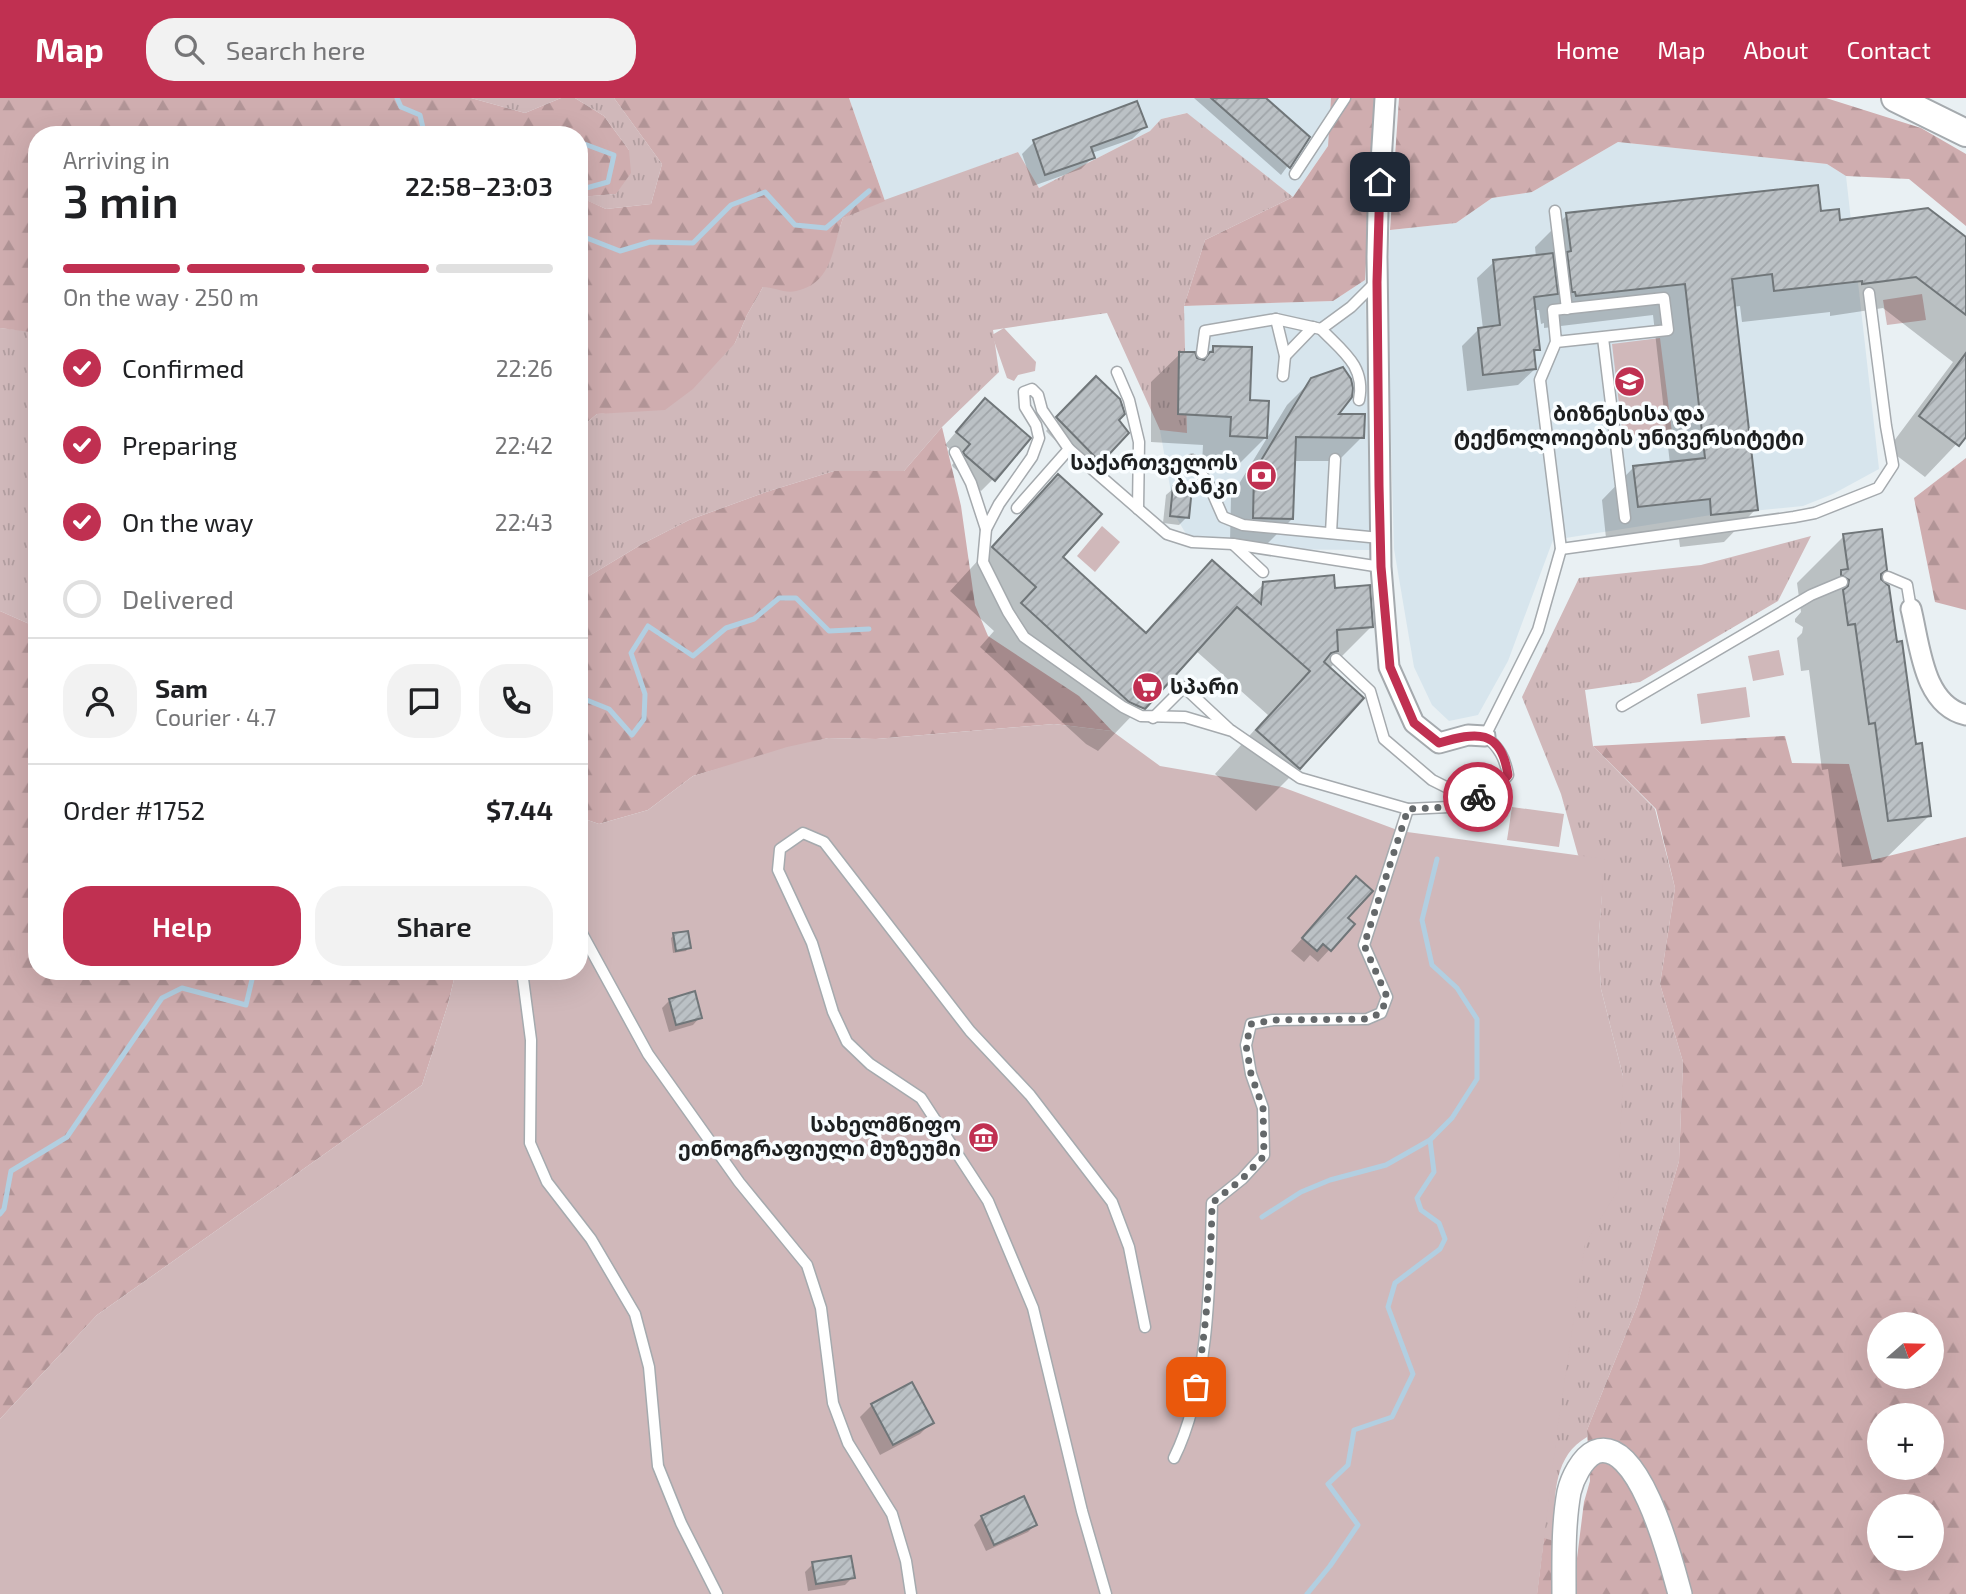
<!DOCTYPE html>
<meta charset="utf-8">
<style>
:root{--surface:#fff;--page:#f2f2f2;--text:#202124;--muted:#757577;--line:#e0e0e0;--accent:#c03051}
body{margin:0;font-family:"Exo 2","Noto Sans Georgian",sans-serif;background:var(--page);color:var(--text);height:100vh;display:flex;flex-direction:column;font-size:26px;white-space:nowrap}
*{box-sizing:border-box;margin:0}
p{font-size:23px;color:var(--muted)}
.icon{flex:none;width:38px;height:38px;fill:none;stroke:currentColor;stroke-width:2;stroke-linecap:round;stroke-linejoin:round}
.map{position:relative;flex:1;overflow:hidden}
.details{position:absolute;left:28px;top:28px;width:560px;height:854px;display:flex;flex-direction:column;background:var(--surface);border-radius:28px;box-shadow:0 7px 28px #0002}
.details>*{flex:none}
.needle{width:46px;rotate:70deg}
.buttons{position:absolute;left:1867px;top:1214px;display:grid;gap:14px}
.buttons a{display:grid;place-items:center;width:77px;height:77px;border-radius:50%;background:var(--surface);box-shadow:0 7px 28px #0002;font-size:35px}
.pin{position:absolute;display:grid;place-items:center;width:60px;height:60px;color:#fff;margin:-30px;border-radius:14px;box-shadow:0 4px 10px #0006}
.courier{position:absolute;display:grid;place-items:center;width:70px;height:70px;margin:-35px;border:5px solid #c03051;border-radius:50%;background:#fff;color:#222;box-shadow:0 2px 9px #0007}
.summary em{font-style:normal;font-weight:600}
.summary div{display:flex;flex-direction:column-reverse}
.summary{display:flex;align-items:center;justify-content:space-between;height:119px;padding:0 35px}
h1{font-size:46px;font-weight:600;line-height:52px}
.bar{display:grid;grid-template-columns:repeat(4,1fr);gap:10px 7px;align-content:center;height:84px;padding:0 35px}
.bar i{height:9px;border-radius:5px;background:var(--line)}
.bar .selected{background:var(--accent)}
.bar p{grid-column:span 4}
.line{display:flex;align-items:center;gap:18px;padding:0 35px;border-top:2px solid var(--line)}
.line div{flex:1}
.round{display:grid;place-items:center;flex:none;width:74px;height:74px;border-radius:28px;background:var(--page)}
ol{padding:0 35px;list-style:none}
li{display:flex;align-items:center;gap:21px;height:77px}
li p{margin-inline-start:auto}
li .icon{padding:7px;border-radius:50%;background:var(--accent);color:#fff;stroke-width:4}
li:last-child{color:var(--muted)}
li i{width:38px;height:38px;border:4px solid var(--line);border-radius:50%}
.action{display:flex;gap:14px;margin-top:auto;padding:14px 35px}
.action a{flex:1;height:80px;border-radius:28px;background:var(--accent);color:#fff;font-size:28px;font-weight:600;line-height:80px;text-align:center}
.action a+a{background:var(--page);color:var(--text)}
header{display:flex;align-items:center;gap:42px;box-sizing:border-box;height:98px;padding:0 35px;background:var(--accent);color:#fff}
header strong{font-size:33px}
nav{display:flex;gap:38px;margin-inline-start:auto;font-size:24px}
.search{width:490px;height:63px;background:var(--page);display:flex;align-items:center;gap:18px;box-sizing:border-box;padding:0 24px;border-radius:28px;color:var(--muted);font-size:26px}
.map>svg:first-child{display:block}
</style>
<header>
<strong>Map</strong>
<div class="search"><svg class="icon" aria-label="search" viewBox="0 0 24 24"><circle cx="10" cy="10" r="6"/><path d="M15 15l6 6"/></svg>Search here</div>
<nav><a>Home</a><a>Map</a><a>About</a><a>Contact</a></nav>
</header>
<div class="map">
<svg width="1966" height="1496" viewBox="0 0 1966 1496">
<defs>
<pattern id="grass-tufts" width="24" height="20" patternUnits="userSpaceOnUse" patternTransform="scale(1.75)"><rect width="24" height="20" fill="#d0b8ba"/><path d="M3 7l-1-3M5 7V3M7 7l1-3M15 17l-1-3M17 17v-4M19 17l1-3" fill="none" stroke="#b29ea0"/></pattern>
<pattern id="forest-firs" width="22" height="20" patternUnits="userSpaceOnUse" patternTransform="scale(1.75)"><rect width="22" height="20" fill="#cfadaf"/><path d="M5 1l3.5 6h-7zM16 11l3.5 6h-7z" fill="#b19496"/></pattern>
<pattern id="building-hatch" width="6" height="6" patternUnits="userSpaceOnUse" patternTransform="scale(1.75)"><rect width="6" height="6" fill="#bbc1c5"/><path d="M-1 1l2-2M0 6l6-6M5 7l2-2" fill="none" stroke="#a0a5a9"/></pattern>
</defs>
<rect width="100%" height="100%" fill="#e9f0f3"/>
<g fill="#d7e5ed">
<polygon points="849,0 1331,0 1328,48 1293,99 1186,15 1161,21 1150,33 1039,90 1018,54 885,103"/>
<polygon points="1618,44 1827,66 1846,78 1879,371 1833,396 1803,408 1711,417 1553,442 1508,563 1478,617 1449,623 1432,607 1414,569 1394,451 1387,198 1390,132 1456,125 1492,100 1532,94"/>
<polygon points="1365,182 1371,452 1216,451 1186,436 1175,417 1160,332 1187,334 1184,208 1333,203"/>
</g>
<g fill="url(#grass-tufts)">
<polygon points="471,0 561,0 525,15"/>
<polygon points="575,0 614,0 662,66 651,106 606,111 579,99 616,96 629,52 604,18"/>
<polygon points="1187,15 1293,99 1205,142 1184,208 1187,335 1160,332 1107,215 993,232 999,274 942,329 904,373 834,373 769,393 689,422 642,446 579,484 579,331 597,316 623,313 735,245 747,217 763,189 767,189 836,141 843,120 865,109 1018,54 1039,90 1150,33 1161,21"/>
<polygon points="37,228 37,533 34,528 0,513 0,230 30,233"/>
<path d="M1811 438 1778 503 1640 584 1585 592 1593 648 1655 711 1675 790 1660 886 1683 964 1679 1063 1637 1208 1587 1332V1339C1550 1360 1555 1406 1554 1443L1544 1441 1537 1496 1501 1370 1623 978 1601 891 1598 846 1602 795 1578 757 1561 696 1522 599 1579 480 1701 467Z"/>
</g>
<g fill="url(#forest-firs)" fill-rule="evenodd">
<path d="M0 0H471L525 15 561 0H575L604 18 629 52 631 75 616 96 580 99 606 111 651 106 662 66 614 0H849L885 103 843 120C832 150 833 185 796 193 786 196 773 189 763 189L747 217 735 245 693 291 665 312 597 316 579 331V37H37V228L30 234 0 230Z"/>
<polygon points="1331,0 1376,0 1365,182 1333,203 1184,208 1205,142 1293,99 1328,48"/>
<polygon points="1399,0 1826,0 1921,30 1966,56 1966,128 1909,81 1846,78 1827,66 1618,44 1532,94 1492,100 1456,125 1390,132"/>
<polygon points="942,329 961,408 975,507 988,538 1079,598 1112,633 1054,626 876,641 828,640 693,678 648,712 599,726 579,719 579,484 642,446 689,422 769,393 834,373 904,373"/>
<polygon points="1966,360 1966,512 1935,504 1914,400"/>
<polygon points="0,513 34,528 37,533 37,873 456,873 448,906 422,987 97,1217 0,1321"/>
<path d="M1785 638 1792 665 1849 666 1872 762 1966 739V1496H1576L1577 1460 1584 1404 1590 1383 1587 1332 1637 1208 1679 1063 1683 964 1660 886 1675 790 1656 711 1593 648ZM1880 1227H1932V1279H1880ZM1880 1318H1932V1370H1880ZM1880 1409H1932V1461H1880Z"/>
<polygon points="1544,1440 1554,1443 1553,1496 1537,1496"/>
</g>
<g fill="#d0b8ba">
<polygon points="1922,196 1926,222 1887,227 1883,202"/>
<polygon points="1004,230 1036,264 1035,273 1018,277 1014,283 1007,280 992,237"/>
<polygon points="1660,240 1672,335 1623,340 1612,246"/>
<polygon points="1102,428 1120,444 1095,474 1077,458"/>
<polygon points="1779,552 1784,577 1753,583 1748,558"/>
<polygon points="1746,589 1750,619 1701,626 1697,596"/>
<polygon points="1054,626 1112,633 1160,668 1282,689 1400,733 1605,761 1598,846 1601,891 1623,978 1618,1092 1585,1146 1557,1334 1537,1496 0,1496 0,1321 97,1217 422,987 448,906 456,873 579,873 579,719 599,726 648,712 693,678 787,649 828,640 876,641"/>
<polygon points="1512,709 1564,716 1559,749 1507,742"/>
</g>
<g fill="#0003">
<polygon points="1194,0 1263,0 1308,40 1281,77"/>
<polygon points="1145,29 1132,41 1092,55 1093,59 1081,71 1033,88 1022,56 1034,44"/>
<polygon points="1820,115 1839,124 1966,141 1966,336 1925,379 1888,351 1953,264 1883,210 1830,218 1830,214 1742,224 1740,208 1733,209 1756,411 1724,444 1680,449 1678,433 1606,440 1602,402 1634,369 1670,366 1653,217 1544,230 1544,225 1541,226 1539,212 1533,212 1538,251 1533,256 1535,271 1518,287 1467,293 1462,248 1478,232 1483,231 1477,180 1494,164 1536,159 1535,149 1567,117"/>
<polygon points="1214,249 1248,304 1266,339 1237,368 1202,366 1203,347 1151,344 1151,284 1180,256 1200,263"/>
<polygon points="1096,280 1117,322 1127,335 1088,376 1046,333"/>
<polygon points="1312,282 1336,317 1362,339 1338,363 1293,363 1292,421 1268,445 1230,444 1231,399 1287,307"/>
<polygon points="973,314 993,381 981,393 953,369 952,367 959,359 945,347"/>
<polygon points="1058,379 1061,459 1144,536 1212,465 1250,499 1264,486 1333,492 1372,528 1329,571 1299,670 1256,713 1215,676 1268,617 1195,552 1098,653 1086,646 980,549 994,533 950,493 1015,422"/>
<polygon points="1174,390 1187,419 1179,427 1163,425 1166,397"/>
<polygon points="1844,438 1880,477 1930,717 1882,764 1842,769 1828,671 1822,672 1809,572 1801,573 1797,540 1802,535 1803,529 1795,524 1795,521 1801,514 1797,485"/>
<polygon points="1344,793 1346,820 1352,827 1318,864 1310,857 1304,864 1291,853"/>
<polygon points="674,837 689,849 686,853 673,855 671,840"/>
<polygon points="670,902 700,919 693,927 669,934 662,910"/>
<polygon points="872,1307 932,1324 920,1336 880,1357 860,1319"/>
<polygon points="982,1419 1035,1427 1028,1434 986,1453 974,1427"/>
<polygon points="813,1466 853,1479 845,1487 808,1493 805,1474"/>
</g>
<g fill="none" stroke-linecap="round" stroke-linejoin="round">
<g stroke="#b2cfe1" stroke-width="5">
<polyline points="397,0 401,9 420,17 424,34 419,37"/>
<polyline points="386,37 388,37"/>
<polyline points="579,44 614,57 608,84 579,92"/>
<polyline points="579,137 620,153 650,144 693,145 731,107 765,94 795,127 826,130 869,93"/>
<polyline points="579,599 609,611 632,637 644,621 645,596 631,555 648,528 693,558 726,530 754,521 779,500 796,500 829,533 869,531"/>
<polyline points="0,1116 4,1111 11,1073 67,1039 162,900 182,890 246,907 254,873"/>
<polyline points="1262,1119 1301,1094 1330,1082 1386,1067 1430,1042"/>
<polyline points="1307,1496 1330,1468 1358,1427 1328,1386 1348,1367 1354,1332 1392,1319 1413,1276 1388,1209 1395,1185 1440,1151 1445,1141 1439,1125 1421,1112 1417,1100 1434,1074 1430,1042 1452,1020 1477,981 1477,921 1457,890 1432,867 1422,822 1437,761"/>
</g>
</g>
<g fill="url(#building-hatch)" stroke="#707679" stroke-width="2">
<polygon points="1211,0 1266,0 1310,39 1290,70"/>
<polygon points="1137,3 1147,29 1091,49 1095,60 1045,77 1033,42"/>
<polygon points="1818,87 1821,113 1839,111 1840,122 1928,110 1966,139 1966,217 1916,179 1862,186 1862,183 1774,193 1772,176 1732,181 1758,412 1711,417 1710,401 1638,409 1633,368 1705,360 1685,186 1576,198 1575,194 1572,194 1567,154 1571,153 1566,115"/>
<polygon points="1553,155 1558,196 1534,199 1540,252 1534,252 1536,271 1483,277 1478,230 1500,227 1493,162"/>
<polygon points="1213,248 1252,249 1250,302 1269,303 1267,340 1230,338 1231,319 1178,316 1179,254 1195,254 1197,260 1204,262 1210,254 1213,254"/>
<polygon points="1966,255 1966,339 1959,348 1919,318"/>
<polygon points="1343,269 1351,281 1353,290 1352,299 1339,316 1365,316 1364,340 1296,339 1293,421 1253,420 1254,374 1311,280"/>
<polygon points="1096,278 1120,301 1125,316 1119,322 1129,335 1101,365 1056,319"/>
<polygon points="985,300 1031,340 995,383 965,357 963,354 970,346 956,334"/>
<polygon points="1058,376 1102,416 1063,459 1146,535 1212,462 1261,506 1263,484 1334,477 1335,490 1370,487 1373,529 1337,532 1338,553 1331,555 1324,564 1364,600 1300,671 1256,632 1310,573 1237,509 1145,611 1129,604 1021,505 1036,489 992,449"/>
<polygon points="1173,388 1192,390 1189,420 1170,418"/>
<polygon points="1882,431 1887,472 1881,476 1881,481 1889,488 1897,544 1902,543 1916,646 1922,645 1931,718 1888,723 1875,625 1869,626 1855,526 1848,527 1843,492 1848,488 1849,482 1841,477 1841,472 1848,471 1843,436"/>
<polygon points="1356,778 1373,793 1348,820 1355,826 1331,853 1323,846 1317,853 1302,840"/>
<polygon points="688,833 691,850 676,853 673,835"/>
<polygon points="695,893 702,920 676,927 669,901"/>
<polygon points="912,1284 934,1325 893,1347 871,1306"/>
<polygon points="1024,1398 1037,1427 994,1447 981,1418"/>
<polygon points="851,1458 855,1480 816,1486 812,1464"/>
</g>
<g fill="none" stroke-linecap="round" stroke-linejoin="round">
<defs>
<g id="service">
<polyline points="1295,76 1345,0"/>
<polyline points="1555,113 1567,211"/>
<polyline points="1276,221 1285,258 1283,278"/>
<path d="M1321 231C1342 253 1366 268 1359 302"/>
<polyline points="1603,240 1625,420"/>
<polyline points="1202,255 1205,233 1276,221 1321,231 1351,209 1376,184"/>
<polyline points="1285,258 1313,229"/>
<polyline points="1117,274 1129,302 1139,344 1138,411"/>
<polyline points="955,354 971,385 986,431"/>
<polyline points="1192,362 1209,387 1223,419 1243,427 1380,440"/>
<polyline points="1017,410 1069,351"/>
<polyline points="1331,435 1335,361"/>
<polyline points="1233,446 1263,474"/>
<polyline points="1561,451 1794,419 1815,415 1878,390 1893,367 1886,328 1869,195"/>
<path d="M1381 469 1233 446 1192 444 1167 436 1069 351 1042 312 1038 297 1032 291 1024 294 1025 309 1036 327 1039 340 1032 359 999 406 986 431 983 464 1008 514 1024 539 1123 609 1141 618 1185 619 1232 633 1300 680 1408 711 1449 709 1493 695 1508 677C1505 660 1499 649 1485 638L1538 532 1561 451 1540 282 1556 244 1553 212 1664 200 1668 232 1556 244"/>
<polyline points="1888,479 1907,487 1911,511"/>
<polyline points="1336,561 1370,593 1384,641 1432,682 1460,696 1474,699"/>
<polyline points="1622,608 1811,497 1842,484"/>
<polyline points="1153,620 1184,589 1229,631"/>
<polyline points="579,830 648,956 739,1084 807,1167 821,1210 833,1305 848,1345 892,1416 906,1463 911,1496"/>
<polyline points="522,873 531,942 530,1045 547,1084 591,1141 635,1216 649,1269 658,1368 681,1425 717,1496"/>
<path d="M1174 1360C1209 1290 1210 1183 1212 1105L1242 1081 1264 1057 1263 1010 1251 976 1246 947 1251 926 1273 922 1367 921 1381 915 1387 899 1364 847 1408 711"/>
<polyline points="1106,1496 1082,1413 1033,1210 988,1103 921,1000 870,966 847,944 833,914 812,845 778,772 780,751 803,735 824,744 970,933 1030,997 1112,1104 1129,1149 1145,1229"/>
</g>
<g id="minor">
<polyline points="1385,0 1378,112 1377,159 1381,469 1389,569 1414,625 1439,645 1468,637 1485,638"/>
<path d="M1911 511C1920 547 1923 607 1966 617"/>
</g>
<path id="tertiary" d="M1564 1496C1564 1463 1563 1427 1569 1394 1572 1381 1582 1360 1595 1354 1640 1337 1672 1467 1680 1496"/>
<polyline id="secondary" points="1895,0 1966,35"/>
</defs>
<use href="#service" stroke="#a5aaae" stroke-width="13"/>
<use href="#minor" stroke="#a5aaae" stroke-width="23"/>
<use href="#tertiary" stroke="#a5aaae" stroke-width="26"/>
<use href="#secondary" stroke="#a5aaae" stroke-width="30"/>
<use href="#service" stroke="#fff" stroke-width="10"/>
<use href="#minor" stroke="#fff" stroke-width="19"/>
<use href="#tertiary" stroke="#fff" stroke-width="23"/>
<use href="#secondary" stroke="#fff" stroke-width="26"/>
</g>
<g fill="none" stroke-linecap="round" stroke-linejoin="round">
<path stroke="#64686a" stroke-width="7" stroke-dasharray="0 12.6" d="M1196 1289C1207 1228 1211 1167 1212 1105L1242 1081 1264 1058 1263 1010 1251 976 1246 947 1251 926 1273 922 1367 921 1381 915 1387 899 1364 847 1408 711 1448 709 1478 699"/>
<path stroke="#c03051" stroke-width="9" d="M1380 84 1377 184 1379 388 1381 469 1390 569 1414 625 1439 645C1476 634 1501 630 1508 677L1493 695 1478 699"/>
</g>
<defs>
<symbol id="university-disc" viewBox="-11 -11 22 22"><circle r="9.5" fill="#c03051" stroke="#f9fdff"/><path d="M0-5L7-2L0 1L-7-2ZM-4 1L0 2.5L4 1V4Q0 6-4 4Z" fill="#fff"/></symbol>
<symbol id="bank-disc" viewBox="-11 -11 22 22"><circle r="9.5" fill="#c03051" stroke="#f9fdff"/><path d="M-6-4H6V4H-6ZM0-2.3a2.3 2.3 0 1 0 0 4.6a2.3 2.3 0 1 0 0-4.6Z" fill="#fff"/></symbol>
<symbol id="supermarket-disc" viewBox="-11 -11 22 22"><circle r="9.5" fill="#c03051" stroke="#f9fdff"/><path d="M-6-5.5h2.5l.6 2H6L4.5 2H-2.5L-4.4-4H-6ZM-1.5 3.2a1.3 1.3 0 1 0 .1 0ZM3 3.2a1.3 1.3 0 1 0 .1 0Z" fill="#fff"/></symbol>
<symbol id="museum-disc" viewBox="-11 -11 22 22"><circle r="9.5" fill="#c03051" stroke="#f9fdff"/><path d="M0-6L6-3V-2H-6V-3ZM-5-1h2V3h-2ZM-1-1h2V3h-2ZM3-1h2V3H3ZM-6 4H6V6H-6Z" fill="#fff"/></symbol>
</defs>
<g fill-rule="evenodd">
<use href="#university-disc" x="1612" y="266" width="35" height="35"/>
<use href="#bank-disc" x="1244" y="360" width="35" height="35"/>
<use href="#supermarket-disc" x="1130" y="572" width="35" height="35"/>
<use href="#museum-disc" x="966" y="1022" width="35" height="35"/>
</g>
<g text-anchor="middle" stroke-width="7" stroke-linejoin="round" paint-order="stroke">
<g font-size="21" font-weight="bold" fill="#1d1f20" stroke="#f9fdff" text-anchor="end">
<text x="1629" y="323" text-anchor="middle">ბიზნესისა და<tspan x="1629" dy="24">ტექნოლოიების უნივერსიტეტი</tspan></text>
<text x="1238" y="372">საქართველოს<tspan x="1238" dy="24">ბანკი</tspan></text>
<text x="1170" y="596" text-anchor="start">სპარი</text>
<text x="961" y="1034">სახელმწიფო<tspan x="961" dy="24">ეთნოგრაფიული მუზეუმი</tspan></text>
</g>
</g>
</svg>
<div class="buttons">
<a><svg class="needle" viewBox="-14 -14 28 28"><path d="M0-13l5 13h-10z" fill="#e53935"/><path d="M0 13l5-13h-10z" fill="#757577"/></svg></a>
<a>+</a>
<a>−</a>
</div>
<div class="pin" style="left:1196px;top:1289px;background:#ea580c"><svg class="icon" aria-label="bag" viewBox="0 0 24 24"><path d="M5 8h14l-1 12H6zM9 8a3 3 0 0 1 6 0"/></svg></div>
<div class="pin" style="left:1380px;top:84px;background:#1f2937"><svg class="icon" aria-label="home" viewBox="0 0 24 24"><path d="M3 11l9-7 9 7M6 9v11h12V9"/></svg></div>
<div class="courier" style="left:1478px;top:699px"><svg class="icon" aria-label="bike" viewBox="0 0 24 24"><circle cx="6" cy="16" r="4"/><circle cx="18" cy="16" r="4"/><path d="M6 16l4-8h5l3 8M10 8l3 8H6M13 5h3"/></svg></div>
<section class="details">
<div class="summary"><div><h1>3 min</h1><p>Arriving in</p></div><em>22:58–23:03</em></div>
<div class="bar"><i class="selected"></i><i class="selected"></i><i class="selected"></i><i></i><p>On the way · 250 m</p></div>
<ol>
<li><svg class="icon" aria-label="check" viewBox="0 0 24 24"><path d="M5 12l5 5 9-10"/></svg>Confirmed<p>22:26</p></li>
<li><svg class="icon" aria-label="check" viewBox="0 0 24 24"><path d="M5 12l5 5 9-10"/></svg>Preparing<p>22:42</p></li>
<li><svg class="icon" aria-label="check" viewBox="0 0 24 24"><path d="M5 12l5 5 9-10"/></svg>On the way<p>22:43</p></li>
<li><i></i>Delivered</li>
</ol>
<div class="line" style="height:126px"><a class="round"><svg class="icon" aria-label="person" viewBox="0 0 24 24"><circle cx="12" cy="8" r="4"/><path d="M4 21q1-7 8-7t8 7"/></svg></a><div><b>Sam</b><p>Courier · 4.7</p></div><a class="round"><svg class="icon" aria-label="chat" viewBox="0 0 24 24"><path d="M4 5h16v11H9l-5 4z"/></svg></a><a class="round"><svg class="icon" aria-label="phone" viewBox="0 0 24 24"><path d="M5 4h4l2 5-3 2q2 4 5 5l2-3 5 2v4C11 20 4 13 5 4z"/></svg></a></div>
<div class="line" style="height:91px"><div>Order #1752</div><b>$7.44</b></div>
<div class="action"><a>Help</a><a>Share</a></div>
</section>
</div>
